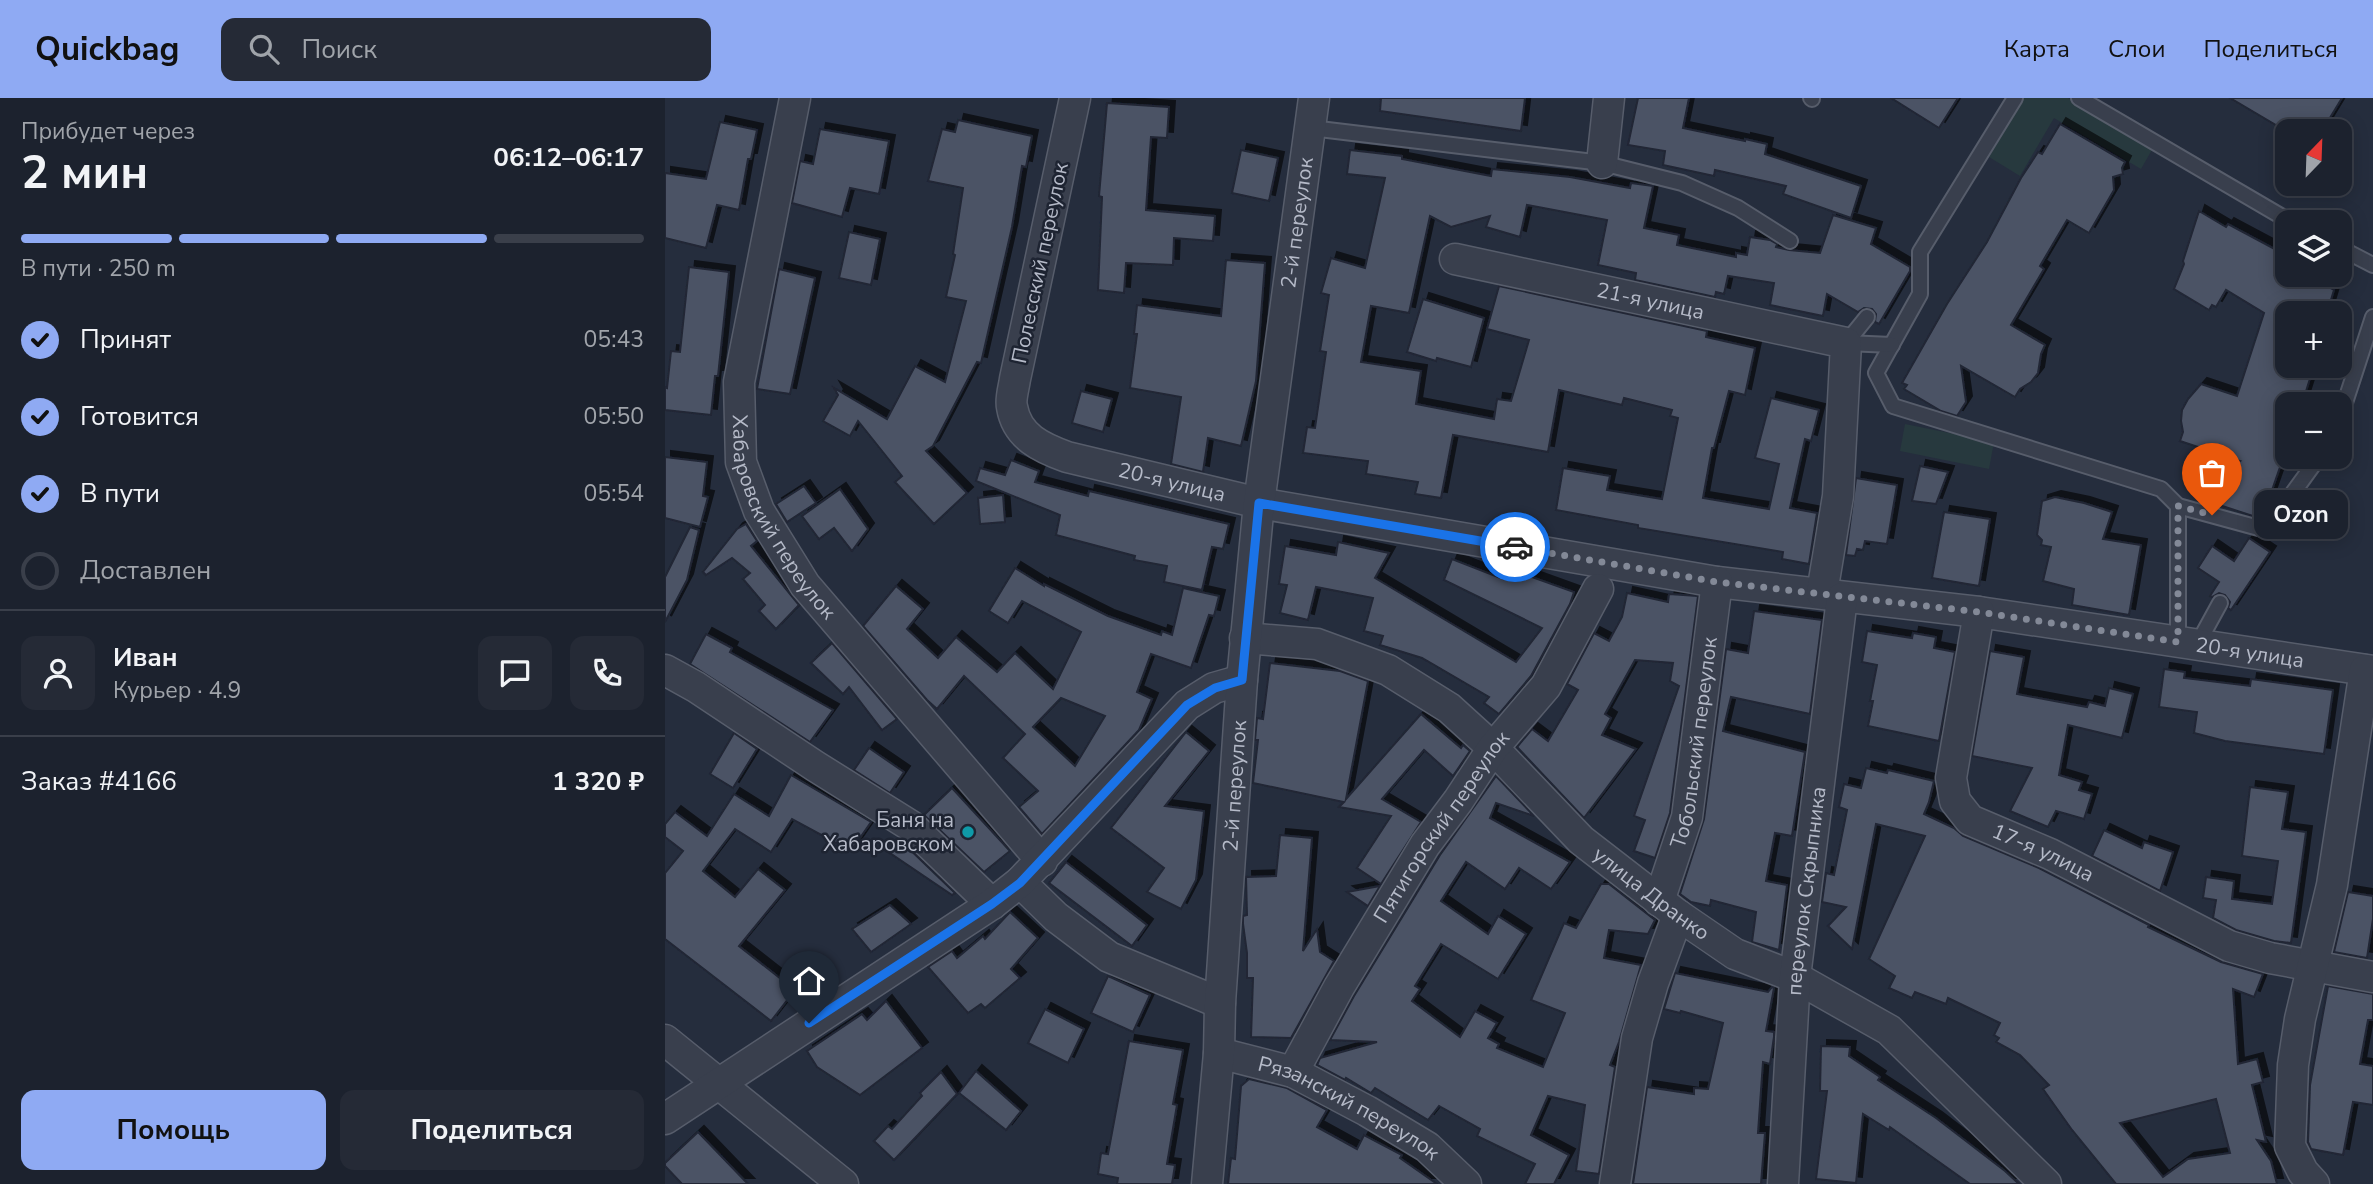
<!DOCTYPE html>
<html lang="ru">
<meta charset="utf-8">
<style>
:root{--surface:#1c222e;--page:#252a36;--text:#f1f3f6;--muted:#a0a4aa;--line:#3a3f4a;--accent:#8faaf3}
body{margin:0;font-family:"Nunito Sans",sans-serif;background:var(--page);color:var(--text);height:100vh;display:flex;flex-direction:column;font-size:26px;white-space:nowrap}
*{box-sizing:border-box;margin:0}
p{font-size:23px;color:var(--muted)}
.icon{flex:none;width:38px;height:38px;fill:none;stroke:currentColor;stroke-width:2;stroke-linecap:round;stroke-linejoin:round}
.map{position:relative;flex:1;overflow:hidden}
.drawer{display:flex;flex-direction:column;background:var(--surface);width:665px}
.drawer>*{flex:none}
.needle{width:46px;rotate:23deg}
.tools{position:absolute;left:1610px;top:21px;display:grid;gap:14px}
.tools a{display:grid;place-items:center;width:77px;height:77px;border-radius:14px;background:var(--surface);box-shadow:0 4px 18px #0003,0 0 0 2px var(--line);font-size:35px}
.pin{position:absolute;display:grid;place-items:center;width:60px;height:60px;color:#fff;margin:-72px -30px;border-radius:50% 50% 50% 0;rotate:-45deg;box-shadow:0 0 7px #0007}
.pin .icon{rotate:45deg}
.courier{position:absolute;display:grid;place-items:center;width:70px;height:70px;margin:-35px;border:5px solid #1a73e8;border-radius:50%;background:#fff;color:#222;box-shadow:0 2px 9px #0007}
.bubble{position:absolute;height:49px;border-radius:14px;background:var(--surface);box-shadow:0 4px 18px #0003,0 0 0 2px var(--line);font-size:23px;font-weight:700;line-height:49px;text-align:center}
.head em{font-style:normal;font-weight:700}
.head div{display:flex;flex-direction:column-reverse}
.head{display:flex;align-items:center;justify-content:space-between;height:119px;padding:0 21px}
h1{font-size:46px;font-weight:700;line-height:52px}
.bar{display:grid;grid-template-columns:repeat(4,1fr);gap:10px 7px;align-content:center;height:84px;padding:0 21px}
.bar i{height:9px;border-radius:5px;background:var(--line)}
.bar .current{background:var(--accent)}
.bar p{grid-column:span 4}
.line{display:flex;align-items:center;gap:18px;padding:0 21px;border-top:2px solid var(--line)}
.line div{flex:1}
.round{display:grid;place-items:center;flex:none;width:74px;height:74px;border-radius:14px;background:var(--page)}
ol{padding:0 21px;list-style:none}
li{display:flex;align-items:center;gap:21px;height:77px}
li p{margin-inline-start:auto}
li .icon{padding:7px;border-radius:50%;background:var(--accent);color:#111;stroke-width:4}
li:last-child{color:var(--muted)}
li i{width:38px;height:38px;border:4px solid var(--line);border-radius:50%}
.button{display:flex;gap:14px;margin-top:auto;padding:14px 21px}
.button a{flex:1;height:80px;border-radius:14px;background:var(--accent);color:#111;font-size:28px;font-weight:700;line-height:80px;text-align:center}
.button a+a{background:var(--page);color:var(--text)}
header{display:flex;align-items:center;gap:42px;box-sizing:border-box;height:98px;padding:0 35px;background:var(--accent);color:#111}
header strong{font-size:33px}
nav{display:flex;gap:38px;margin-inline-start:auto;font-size:24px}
.search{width:490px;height:63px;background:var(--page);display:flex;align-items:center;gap:18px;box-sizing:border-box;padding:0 24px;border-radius:14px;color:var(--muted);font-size:26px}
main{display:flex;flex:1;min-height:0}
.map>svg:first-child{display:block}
</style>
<header>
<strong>Quickbag</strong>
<div class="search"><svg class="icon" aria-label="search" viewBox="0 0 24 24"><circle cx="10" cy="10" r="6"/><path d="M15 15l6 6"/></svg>Поиск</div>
<nav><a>Карта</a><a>Слои</a><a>Поделиться</a></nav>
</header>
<main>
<section class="drawer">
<div class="head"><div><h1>2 мин</h1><p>Прибудет через</p></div><em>06:12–06:17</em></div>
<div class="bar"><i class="current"></i><i class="current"></i><i class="current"></i><i></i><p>В пути · 250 m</p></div>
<ol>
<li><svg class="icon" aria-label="check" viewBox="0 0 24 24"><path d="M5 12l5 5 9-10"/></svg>Принят<p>05:43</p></li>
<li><svg class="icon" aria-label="check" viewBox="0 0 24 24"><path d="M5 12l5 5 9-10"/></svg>Готовится<p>05:50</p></li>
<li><svg class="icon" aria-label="check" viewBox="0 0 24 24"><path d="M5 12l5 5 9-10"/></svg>В пути<p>05:54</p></li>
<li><i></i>Доставлен</li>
</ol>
<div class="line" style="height:126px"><a class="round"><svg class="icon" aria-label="person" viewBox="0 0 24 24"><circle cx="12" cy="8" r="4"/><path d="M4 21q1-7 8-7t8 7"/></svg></a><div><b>Иван</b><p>Курьер · 4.9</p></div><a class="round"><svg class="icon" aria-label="chat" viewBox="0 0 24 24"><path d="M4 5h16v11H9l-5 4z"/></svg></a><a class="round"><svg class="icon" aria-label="phone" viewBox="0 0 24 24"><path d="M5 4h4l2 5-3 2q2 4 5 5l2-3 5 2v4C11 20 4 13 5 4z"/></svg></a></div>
<div class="line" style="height:91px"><div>Заказ #4166</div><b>1 320 ₽</b></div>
<div class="button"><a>Помощь</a><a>Поделиться</a></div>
</section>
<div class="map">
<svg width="1708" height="1086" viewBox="0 0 1708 1086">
<defs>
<filter id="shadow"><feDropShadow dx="6" dy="-6" stdDeviation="0" flood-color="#0009"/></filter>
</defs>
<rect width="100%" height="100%" fill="#252d3d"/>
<g fill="#27393e">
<polygon points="1359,0 1403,0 1488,50 1476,71 1389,20 1355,78 1324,59"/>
<polygon points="1240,326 1329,344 1324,371 1235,353"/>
</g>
<g fill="#4b5365" stroke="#202634" stroke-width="2" fill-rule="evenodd" filter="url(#shadow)">
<polygon points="716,0 860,0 856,33 715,13"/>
<polygon points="973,0 1024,0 1018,30 1080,43 1080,41 1102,46 1100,56 1196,88 1186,120 1118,96 1121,88 1050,72 1049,78 998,67 1000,53 963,47"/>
<polygon points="1226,0 1293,0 1274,30"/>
<polygon points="1565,0 1677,0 1657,33 1621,33"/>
<polygon points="442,5 504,9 502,40 486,39 481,112 550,118 548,143 509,140 508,167 461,165 459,195 433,192 437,99 434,98"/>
<polygon points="293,22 367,38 361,69 357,68 347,129 316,265 312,264 268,348 261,353 302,395 269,426 230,384 237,378 193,323 185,338 158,323 173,297 169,290 222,321 250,268 280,284 301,203 281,199 290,157 288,156 298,90 263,83 277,31 290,34"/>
<polygon points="55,24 92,32 86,61 83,61 74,112 52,107 41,150 0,140 0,75 41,81"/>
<polygon points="1395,26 1460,64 1457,70 1458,76 1448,79 1449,92 1424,135 1402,122 1375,168 1379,171 1346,227 1380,247 1376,256 1373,275 1366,284 1355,291 1350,299 1296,268 1301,304 1292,318 1276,313 1239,291 1242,287 1237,285 1282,206 1322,144 1356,80 1373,54 1377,56"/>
<polygon points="155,31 224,43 214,96 185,90 177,119 127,105 135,63 148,66"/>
<polygon points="576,52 613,60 604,103 567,95"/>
<polygon points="685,52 737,58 737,61 826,78 827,71 905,79 965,90 966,85 988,88 979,130 1014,137 1012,147 1071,159 1071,155 1082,157 1085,139 1105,142 1112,146 1111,149 1124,152 1155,155 1168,117 1211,130 1206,146 1245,169 1245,173 1214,226 1210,224 1211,216 1207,211 1199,210 1193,214 1162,196 1158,218 1105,207 1109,185 1063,178 1059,196 1051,194 1050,199 970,182 971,175 933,167 942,122 862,107 855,139 821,129 825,118 786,129 765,118 744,215 706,208 696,264 756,273 751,306 829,321 832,301 846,303 864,242 822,231 834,188 1042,233 1041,239 1090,250 1080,297 1064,293 1049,350 1047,350 1038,400 1104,411 1114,366 1090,360 1106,300 1154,312 1146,343 1140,341 1125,410 1152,415 1144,466 1117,461 1118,454 973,430 973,427 891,412 898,370 945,378 942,392 997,401 1013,320 1005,318 1007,312 959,300 957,307 894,292 883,354 788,337 776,400 750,396 753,384 701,376 703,363 638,355 642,329 650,330 661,254 655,253 664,197 656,195 666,160 700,170 720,80 682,76"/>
<polygon points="1534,113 1561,129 1563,126 1621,157 1610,177 1642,177 1669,192 1662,215 1622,215 1622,268 1649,268 1637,306 1622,306 1622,349 1597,421 1542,403 1543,399 1539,398 1544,383 1575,363 1515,343 1518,334 1516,323 1517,312 1523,301 1536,286 1572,298 1599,215 1561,192 1551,209 1547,207 1544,212 1509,191 1519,166 1518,163"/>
<polygon points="184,134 215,141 206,187 174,180"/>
<polygon points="561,162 600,165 591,283 576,348 543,340 538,374 506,366 516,299 465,290 472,236 469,236 472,207 556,218"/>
<polygon points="24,169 64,174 53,278 50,278 46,317 0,312 0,289 2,290 6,253 15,254"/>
<polygon points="114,171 150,180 125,296 92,291"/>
<polygon points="758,201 819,220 806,269 772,260 771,263 742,254"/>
<polygon points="416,293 447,301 438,334 407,325"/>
<polygon points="0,359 42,364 38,398 43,399 35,429 0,420"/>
<polygon points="346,362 374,373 370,384 423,398 424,393 564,426 558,451 547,449 537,492 499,484 502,468 469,462 470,458 391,437 395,417 311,383 315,370 340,377"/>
<polygon points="1255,368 1283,374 1271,406 1247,403"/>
<polygon points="1191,380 1232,387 1222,446 1200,443 1198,452 1192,451 1190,458 1181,457"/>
<polygon points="139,388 151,405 122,424 111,406"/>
<polygon points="175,391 203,431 187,453 169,430 154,441 137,418"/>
<polygon points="338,397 340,424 315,426 313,400"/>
<polygon points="1390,399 1419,405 1447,414 1438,441 1476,447 1464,517 1407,507 1409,491 1378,483 1386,449 1376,447 1377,442 1372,437 1377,403"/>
<polygon points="1279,414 1325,421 1314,488 1267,480"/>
<polygon points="81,426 92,443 86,448 134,507 111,531 94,513 100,507 78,481 85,475 67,460 41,477 38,474 72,431"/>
<polygon points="25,429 34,432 22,482 0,524 0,479"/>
<polygon points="1584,440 1605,454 1566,512 1563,510 1565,504 1560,497 1554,495 1547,499 1545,498 1554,484 1533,470 1547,448 1569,463"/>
<polygon points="673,444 724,455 710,480 851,564 877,530 779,482 787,461 838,481 842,470 909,494 905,506 866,578 834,616 819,605 824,599 757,560 715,547 718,538 699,533 708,500 651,489 643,522 615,515 622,487 614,486 620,448 671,457"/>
<path d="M350 470 379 488V486L443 518 496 537 497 533 507 537 518 490 554 498 549 518 544 517 526 570 486 556 472 594 487 601 474 632 377 736 354 709 373 693 338 660 360 636 299 578 272 611 262 602 198 528 231 488 258 511 242 531 273 560 291 539 332 574 350 555 388 591 416 534 357 503 343 525 324 513ZM396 600 440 618 410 668 368 629Z"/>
<polygon points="962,495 1003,504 1004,496 1033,498 1005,715 990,760 969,753 980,722 969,718 1014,588 1005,583 1008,565 970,562 940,616 946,620 937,637 971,651 919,720 852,649 867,631 883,643 913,592 902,586 929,535 944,543 957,519"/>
<polygon points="1089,513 1157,522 1145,616 1066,599 1058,633 1140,654 1127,738 1110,735 1101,783 1122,787 1114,852 1087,844 1091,814 1046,802 1045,808 1026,804 1015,796 1039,721 1061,551 1083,555"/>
<polygon points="1202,533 1247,540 1248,535 1271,539 1269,550 1290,554 1274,643 1203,628 1208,603 1205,603 1212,567 1197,564"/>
<polygon points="41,536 67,550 65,554 168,612 145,644 25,566"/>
<polygon points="167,545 232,621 217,632 184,589 178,596 146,565"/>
<polygon points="1325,553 1359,559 1352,596 1422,609 1424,604 1440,608 1444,590 1468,596 1457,640 1403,627 1394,677 1417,684 1414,692 1427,696 1419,721 1391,713 1383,729 1345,713 1367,670 1307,658"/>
<polygon points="605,565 675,573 703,583 681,701 756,616 796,650 798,647 805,653 788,678 759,652 717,701 756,724 716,786 692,770 726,718 674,709 679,704 588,685 593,642 590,642 592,620 598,621"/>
<polygon points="1499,571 1520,574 1519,580 1585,588 1586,581 1668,592 1659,656 1560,643 1529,635 1532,614 1494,609"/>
<polygon points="521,634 544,653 500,708 539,713 531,782 516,811 482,794 499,770 446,730"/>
<polygon points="69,635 92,651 68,690 45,676"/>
<polygon points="204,650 239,674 225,695 189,672"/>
<path d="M1201 670 1222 675 1223 672 1269 683 1264 704 1259 716 1289 730 1298 738 1374 770 1413 790 1484 827 1483 829 1556 864 1598 876 1589 899 1568 891 1573 966 1592 961 1598 984 1587 987 1601 1044 1592 1042 1606 1063 1612 1086H1451L1407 1032 1378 991 1384 987 1355 957 1331 944 1334 940 1329 937 1335 925 1283 900 1281 906 1250 894 1247 900 1224 890 1230 878 1204 861 1260 738 1211 726 1187 851 1163 828 1181 809 1157 804 1161 775 1169 777 1182 712 1174 709 1179 686 1196 690ZM1551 1001 1565 1055 1523 1061 1498 1079 1455 1025Z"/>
<polygon points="126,677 206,724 186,753 127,721 106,754 70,731 38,773 70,799 93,771 120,792 74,848 130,892 106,923 0,841 0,775 18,753 0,739 0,726 10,714 42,738 69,696 104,718"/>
<polygon points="831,678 869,718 831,705 825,720 905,764 886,791 854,770 840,791 801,764 776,803 823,836 833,818 861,836 833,881 776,846 750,888 755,891 747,903 795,939 810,913 832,925 823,940 834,946 832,950 878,969 900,915 866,902 899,825 911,830 936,786 944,786 990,822 983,836 944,832 939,860 976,867 954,944 945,967 950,969 934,1076 911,1073 920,1007 883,998 866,1037 904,1057 889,1086 860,1086 870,1066 812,1038 815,1031 774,1008 763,1022 710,990 706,995 681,980 680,982 652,967 655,960 712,944 665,942 689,898 775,757"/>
<polygon points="1585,689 1623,694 1617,731 1641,734 1626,845 1609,843 1571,832 1548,820 1551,802 1538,800 1541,779 1569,783 1567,801 1607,806 1613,763 1577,758"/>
<polygon points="287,690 345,753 319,774 259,717"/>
<polygon points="1439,732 1477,750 1479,744 1508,754 1495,793 1427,758"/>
<polygon points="615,737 647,740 638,853 652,831 655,854 669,863 626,940 586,939 588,880 582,880 582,855 578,826 578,818 582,817 581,779 611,778"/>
<polygon points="234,741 235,742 290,795 287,797 222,753"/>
<polygon points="401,764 482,827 467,848 384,785"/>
<polygon points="715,788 703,808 682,794"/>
<polygon points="1683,794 1708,798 1708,821 1702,860 1669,854"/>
<polygon points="225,807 246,826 206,854 187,831"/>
<polygon points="345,814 373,840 346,871 355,880 320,910 316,906 303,915 263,869 287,853 292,860 318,838 320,841"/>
<polygon points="1010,875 1103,894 1107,889 1109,890 1101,933 1109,934 1109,939 1105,966 1098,964 1093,1035 1100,1035 1096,1086 968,1086 982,989 1029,996 1029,990 1043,991 1058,925 1016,913 1015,915 999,911"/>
<polygon points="443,878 485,897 468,934 426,915"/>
<polygon points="1663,888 1708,896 1708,922 1703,922 1695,966 1708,968 1708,1007 1688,1004 1678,1057 1646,1051 1643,1044 1645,987"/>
<polygon points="221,903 257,950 195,997 152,969 142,953 197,916 202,922"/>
<polygon points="380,911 419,931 403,965 363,945"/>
<polygon points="464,943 518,952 508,1006 512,1007 502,1066 510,1067 507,1086 452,1086 453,1080 433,1076 436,1055 443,1056"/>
<polygon points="1156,948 1185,949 1184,958 1215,979 1213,982 1271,1020 1340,1073 1354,1086 1305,1086 1225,1029 1224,1032 1198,1016 1191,1085 1151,1081 1162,993 1155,993"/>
<polygon points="311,973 356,1013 341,1032 294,995"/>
<polygon points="276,974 292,996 229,1062 209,1043 223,1028 227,1031 257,998 255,995"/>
<polygon points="584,981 622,990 662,1012 652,1029 692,1051 699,1037 737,1057 735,1060 772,1086 563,1086 566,1060 570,1061 576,988"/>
<polygon points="33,1034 83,1086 17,1086 0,1068 0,1065"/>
</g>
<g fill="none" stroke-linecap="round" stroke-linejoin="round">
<defs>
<g id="service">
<polyline points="1146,0 1147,1"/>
<polyline points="1350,0 1255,154 1255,196 1211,275 1228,308 1496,391 1513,408 1513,544"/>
<polyline points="1414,0 1626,124"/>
<polyline points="646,30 937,65 1017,85 1073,110 1125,143"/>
<polyline points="1675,150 1708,167"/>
<polyline points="1181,245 1227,247"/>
<polyline points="1181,245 1202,219"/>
<polyline points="1675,320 1708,219"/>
<polyline points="1513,408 1601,432 1654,359"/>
<polyline points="1532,547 1555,505"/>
</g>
<g id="minor">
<path id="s1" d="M130 0 74 284 76 364 94 413 140 487 377 763"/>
<path id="s2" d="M410 0 350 281C349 289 345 301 347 309 352 339 377 350 402 359L594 405 1052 484 1314 514 1708 573"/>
<polyline points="937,65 944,0"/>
<path id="s3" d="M790 161 1181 245 1173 398 1157 495"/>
<path id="s4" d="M1314 514 1286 680 1290 703 1305 722 1385 756 1564 848 1605 860 1708 879"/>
<path id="s5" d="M580 540 652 546 723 572 784 610 828 650 916 742 1013 817 1070 856 1130 879 1224 932 1381 1086"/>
<polyline points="0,572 31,589 150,668 246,728 327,806"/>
<polyline points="355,784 391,819 444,859 555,905"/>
<path id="s6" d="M994 803 1022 719 1052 484"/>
<polyline points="0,942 178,1086"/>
<path id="s7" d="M554 955 628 974 702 1013 762 1049 801 1086"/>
<path id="s8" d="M628 974 674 889 760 747 793 703 828 650 881 588 933 491"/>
<polyline points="0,1021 327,806 355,784 522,607 549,590 577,582"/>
<path id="s9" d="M542 1086 554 955 555 905 577 582 594 405 649 0"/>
<polyline points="950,1086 972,940 988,885 1013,817"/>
<path id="s10" d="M1118 1086 1130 879 1177 500"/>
<polyline points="1649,1086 1638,1074 1625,1048 1628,967 1635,921 1667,787 1700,572"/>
</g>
</defs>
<use href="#service" stroke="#575d6b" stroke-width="18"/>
<use href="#minor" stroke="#575d6b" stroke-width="33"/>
<use href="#service" stroke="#393f4d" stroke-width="14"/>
<use href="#minor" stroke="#393f4d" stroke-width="30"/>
</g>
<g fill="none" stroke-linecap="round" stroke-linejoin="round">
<polyline stroke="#838997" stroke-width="7" stroke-dasharray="0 12.6" points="850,449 1052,484 1314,514 1513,544 1513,408 1547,417"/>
<polyline stroke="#1a73e8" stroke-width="9" points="144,925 327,806 355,785 522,607 550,590 577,582 594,405 850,449"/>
</g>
<circle fill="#0f9aa8" stroke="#1e2432" stroke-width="2.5" cx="303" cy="734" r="7"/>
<g text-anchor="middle" stroke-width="5" stroke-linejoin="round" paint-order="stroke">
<g font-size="21" fill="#b5bac8" stroke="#1e2432">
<text dy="7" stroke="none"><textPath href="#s9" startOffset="966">2-й переулок</textPath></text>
<text transform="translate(375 165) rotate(-78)" y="7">Полесский переулок</text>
<text dy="7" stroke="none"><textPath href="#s3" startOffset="200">21-я улица</textPath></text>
<text dy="7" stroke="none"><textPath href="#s2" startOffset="502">20-я улица</textPath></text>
<text dy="7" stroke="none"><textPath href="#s1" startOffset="436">Хабаровский переулок</textPath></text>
<text dy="7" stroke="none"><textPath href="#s2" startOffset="1594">20-я улица</textPath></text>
<text dy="7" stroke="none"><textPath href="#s6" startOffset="163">Тобольский переулок</textPath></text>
<text dy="7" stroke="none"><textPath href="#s9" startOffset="399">2-й переулок</textPath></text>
<text dy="7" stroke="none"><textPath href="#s8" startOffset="287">Пятигорский переулок</textPath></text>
<text dy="7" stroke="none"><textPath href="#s4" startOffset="296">17-я улица</textPath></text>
<text dy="7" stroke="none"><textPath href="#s10" startOffset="294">переулок Скрыпника</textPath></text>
<text dy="7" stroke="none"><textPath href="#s5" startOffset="495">улица Дранко</textPath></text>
<text dy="7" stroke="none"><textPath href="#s7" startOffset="142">Рязанский переулок</textPath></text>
</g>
<g font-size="21" fill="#b5bac8" stroke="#1e2432" text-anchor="end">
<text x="289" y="729">Баня на<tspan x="289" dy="24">Хабаровском</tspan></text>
</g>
</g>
</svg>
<div class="tools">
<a><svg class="needle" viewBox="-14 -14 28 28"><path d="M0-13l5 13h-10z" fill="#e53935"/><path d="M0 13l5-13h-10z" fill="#a0a4aa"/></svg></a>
<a><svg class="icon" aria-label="layers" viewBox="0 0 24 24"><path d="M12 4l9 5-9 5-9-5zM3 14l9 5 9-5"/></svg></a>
<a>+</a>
<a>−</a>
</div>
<div class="pin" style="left:1547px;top:417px;background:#ea580c"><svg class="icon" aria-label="bag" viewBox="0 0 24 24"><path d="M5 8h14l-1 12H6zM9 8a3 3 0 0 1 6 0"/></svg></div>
<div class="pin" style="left:144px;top:925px;background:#1f2937"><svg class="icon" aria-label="home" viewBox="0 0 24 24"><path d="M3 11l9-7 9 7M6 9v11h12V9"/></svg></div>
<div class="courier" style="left:850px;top:449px"><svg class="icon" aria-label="car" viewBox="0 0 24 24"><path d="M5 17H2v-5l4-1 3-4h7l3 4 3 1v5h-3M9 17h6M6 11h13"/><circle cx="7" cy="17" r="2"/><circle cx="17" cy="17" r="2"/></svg></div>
<div class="bubble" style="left:1589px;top:392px;width:94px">Ozon</div>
</div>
</main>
